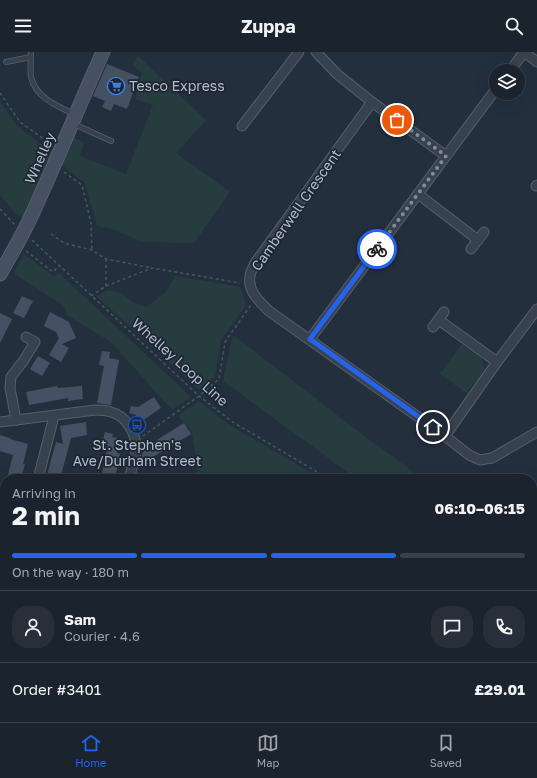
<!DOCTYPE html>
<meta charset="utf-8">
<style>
:root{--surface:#1b232e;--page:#282f3a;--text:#f1f3f6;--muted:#a0a4aa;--line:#39404a;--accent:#2563eb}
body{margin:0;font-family:"Golos Text",sans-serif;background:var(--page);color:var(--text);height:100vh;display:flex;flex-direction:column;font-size:15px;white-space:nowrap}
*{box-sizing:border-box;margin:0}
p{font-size:13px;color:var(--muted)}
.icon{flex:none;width:22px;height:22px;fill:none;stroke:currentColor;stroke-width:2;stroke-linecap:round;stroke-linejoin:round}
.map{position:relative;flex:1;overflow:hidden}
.sheet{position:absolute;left:0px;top:422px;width:537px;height:248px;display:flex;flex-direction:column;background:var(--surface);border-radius:16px 16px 0 0;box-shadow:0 4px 16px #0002,0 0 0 1px var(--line)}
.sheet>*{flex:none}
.buttons{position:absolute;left:489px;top:12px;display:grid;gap:8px}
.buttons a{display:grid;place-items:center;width:36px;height:36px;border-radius:50%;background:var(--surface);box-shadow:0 4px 16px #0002,0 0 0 1px var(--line);font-size:20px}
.pin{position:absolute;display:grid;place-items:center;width:34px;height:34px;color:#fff;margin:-17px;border:2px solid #fff;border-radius:50%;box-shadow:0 1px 4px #0007}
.courier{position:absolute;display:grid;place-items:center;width:40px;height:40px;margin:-20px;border:3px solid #2563eb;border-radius:50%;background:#fff;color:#222;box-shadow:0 1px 5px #0007}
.headline em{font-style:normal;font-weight:700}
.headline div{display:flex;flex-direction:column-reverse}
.headline{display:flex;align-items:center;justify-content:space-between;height:68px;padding:0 12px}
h1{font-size:26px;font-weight:700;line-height:30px}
.bar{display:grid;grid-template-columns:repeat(4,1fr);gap:6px 4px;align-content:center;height:48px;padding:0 12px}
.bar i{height:5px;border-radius:3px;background:var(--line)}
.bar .current{background:var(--accent)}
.bar p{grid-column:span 4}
.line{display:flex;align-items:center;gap:10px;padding:0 12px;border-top:1px solid var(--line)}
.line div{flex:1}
.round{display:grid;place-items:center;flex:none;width:42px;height:42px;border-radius:16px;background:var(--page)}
header{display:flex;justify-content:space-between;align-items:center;height:52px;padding:0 12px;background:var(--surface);font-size:18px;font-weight:700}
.dock{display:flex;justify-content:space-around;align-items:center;height:56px;border-top:1px solid var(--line);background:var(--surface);font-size:11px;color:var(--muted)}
.dock a{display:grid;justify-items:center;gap:2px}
.dock .current{color:var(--accent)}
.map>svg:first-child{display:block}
</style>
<header><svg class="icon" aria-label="menu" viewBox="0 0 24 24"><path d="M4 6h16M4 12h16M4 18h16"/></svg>Zuppa<svg class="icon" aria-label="search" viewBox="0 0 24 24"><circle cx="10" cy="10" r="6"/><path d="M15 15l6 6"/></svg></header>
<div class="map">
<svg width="537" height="670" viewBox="0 0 537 670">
<rect width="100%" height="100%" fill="#242f3e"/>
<g fill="#263c3f">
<polygon points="138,4 206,68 176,101 230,140 194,191 142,190 113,177 97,174 85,131 62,113 72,85 84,90 80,104 126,122 153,53 135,47 142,21 133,13"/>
<polygon points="0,49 17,74 53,101 22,166 14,160 0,143"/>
<polygon points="24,202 54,225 59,221 191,345 172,358 111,290 67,263 63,253 13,221"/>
<polygon points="175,224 240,235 246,253 221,288 215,325 200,338 96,244 108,238 121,241 134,251 146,255 166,240"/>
<polygon points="233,283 292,328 359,380 423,427 357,427 223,329 231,291"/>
<path d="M462 292 481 306C483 309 484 312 484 316 483 322 470 336 466 341L440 322Z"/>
<polygon points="199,349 228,372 322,427 199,427 192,380 178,364"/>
<polygon points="537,465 537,514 532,513 532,467"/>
<polygon points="403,665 467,665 467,670 405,670"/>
</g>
<g fill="#455162">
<polygon points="107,12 139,25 127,57 114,52 111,59 102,55 105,49 93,44"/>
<polygon points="22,244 33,249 24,266 13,261"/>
<polygon points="50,260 69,270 76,286 62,292 69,296 61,310 49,303 59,286 56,280 44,274"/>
<polygon points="0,261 12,267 0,291"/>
<polygon points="102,299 110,300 109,306 119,308 111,353 97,351 104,314 99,313"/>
<polygon points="38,304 50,311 42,324 30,317"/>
<polygon points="57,334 58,336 82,334 83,347 68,349 68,346 29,353 26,340"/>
<polygon points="154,345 161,356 142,369 139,369 137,367 136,363 129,361 131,354 138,355"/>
<polygon points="86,370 87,383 71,386 60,427 46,427 56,390 63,392 60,374"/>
<polygon points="184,371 191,382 143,411 142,402 146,395"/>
<polygon points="105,380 113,382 112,385 120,387 117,401 120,402 115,427 101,427 108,393 102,392"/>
<polygon points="0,383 10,386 10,387 28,392 23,412 25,412 21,427 7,427 13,403 0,399"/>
</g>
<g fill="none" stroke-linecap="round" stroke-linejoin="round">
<defs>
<g id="service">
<path d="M31 0C31 8 30 17 31 25 36 46 57 54 74 62"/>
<polyline points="6,10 31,5"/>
<polyline points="74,72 111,89"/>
</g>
<g id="minor">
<polyline points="316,0 337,22 372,50 446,104"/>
<polyline points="524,0 537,10"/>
<polyline points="510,19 524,0"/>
<path d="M372 50 255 211C254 214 252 217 251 220 245 237 259 249 269 259L445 384 469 403 480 408 492 406 537 380"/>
<polyline points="242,74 299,0"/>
<polyline points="536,134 537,133"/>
<polyline points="418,142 478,188"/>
<polyline points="471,197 484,180"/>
<polyline points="439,268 497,310"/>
<polyline points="433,275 444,260"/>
<polyline points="310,287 496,37"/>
<polyline points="16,368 10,336 11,325 24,308 35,290 26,285"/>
<path d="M0 370 95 358C100 358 106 358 111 360 127 364 137 383 136 399 135 409 131 418 129 427"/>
<polyline points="445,384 497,310 537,257"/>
<polyline points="38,427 54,364"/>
<polyline points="0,543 5,541"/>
<polyline points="140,665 141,670"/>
<polyline points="256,670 257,665"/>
<polyline points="516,670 517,665"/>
</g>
<g id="secondary">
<path d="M27 173C54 116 77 58 103 0"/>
<polyline points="0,222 17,192"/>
</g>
</defs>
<use href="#service" stroke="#565f6c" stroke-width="6"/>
<use href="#minor" stroke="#565f6c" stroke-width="11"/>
<use href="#secondary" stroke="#565f6c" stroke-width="15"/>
<g stroke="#44595c" stroke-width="1.5" stroke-dasharray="3 3" stroke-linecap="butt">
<polyline points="0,41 20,70 52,93"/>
<polyline points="64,120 82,133 91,171 92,198"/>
<polyline points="0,157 15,173"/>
<polyline points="51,182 64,191 92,198 106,207 152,216"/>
<polyline points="32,188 199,344 231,369 329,427"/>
<polyline points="26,199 53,220 59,214"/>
<polyline points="106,207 106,234"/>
<polyline points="91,244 106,234 152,216 240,231"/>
<polyline points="143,384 199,344 219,327 225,290 251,253"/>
<polyline points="155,422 156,427"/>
<polyline points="532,463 537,461"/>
<polyline points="532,516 537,517"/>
</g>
<use href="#service" stroke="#38414e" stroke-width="4.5"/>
<use href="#minor" stroke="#38414e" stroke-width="9"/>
<use href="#secondary" stroke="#465061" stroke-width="13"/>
<defs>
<polyline id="secondary-bridge" points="17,192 27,173"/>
</defs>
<use href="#secondary-bridge" stroke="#565f6c" stroke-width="15" stroke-linecap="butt"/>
<use href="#secondary-bridge" stroke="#465061" stroke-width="13"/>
</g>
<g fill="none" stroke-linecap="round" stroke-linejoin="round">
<polyline stroke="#828b98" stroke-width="4" stroke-dasharray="0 7.2" points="377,197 446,104 397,68"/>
<polyline stroke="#2563eb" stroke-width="5" points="377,197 310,287 433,375"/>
</g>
<defs>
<symbol id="supermarket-ring" viewBox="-11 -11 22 22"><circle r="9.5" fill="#1d2633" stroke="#3f7fe0" stroke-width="1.5"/><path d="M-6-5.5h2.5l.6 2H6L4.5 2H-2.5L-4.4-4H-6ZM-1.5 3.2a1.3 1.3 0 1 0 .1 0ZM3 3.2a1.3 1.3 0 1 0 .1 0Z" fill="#3f7fe0"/></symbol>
<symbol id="bus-ring" viewBox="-11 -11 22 22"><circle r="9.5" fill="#1d2633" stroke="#1a4fb4" stroke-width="1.5"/><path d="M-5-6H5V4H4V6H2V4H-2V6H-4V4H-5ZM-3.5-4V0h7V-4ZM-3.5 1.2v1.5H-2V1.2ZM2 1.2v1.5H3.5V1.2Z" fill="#1a4fb4"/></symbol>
</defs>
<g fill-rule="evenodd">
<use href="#supermarket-ring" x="106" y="24" width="20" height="20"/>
<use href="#bus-ring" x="127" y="363" width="20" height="20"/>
</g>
<g text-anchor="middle" stroke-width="3.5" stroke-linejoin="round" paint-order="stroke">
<g font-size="14" fill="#b4bcc9" stroke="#1d2633" text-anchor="start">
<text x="129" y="39">Tesco Express</text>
<text x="137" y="398" text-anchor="middle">St. Stephen's<tspan x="137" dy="16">Ave/Durham Street</tspan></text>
</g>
<g font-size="14" fill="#b4bcc9" stroke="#1d2633">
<text transform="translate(40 106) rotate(-66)" y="5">Whelley</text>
<text transform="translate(296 158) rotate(-55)" y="5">Camberwell Crescent</text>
<text transform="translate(180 310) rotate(42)" y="5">Whelley Loop Line</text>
</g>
</g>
</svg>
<div class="buttons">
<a><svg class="icon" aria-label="layers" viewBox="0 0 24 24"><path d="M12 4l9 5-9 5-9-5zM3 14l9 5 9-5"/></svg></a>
</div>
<div class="pin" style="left:397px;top:68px;background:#ea580c"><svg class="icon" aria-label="bag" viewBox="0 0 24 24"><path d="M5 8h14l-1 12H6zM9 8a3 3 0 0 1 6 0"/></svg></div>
<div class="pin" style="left:433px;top:375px;background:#1f2937"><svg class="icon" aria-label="home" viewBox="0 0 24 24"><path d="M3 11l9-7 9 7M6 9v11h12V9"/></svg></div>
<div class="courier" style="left:377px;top:197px"><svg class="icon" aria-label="bike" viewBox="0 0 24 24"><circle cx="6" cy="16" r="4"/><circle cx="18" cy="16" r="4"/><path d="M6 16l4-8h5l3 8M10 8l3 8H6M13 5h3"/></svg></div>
<section class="sheet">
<div class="headline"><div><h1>2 min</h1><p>Arriving in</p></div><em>06:10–06:15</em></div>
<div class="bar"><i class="current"></i><i class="current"></i><i class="current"></i><i></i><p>On the way · 180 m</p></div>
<div class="line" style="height:72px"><a class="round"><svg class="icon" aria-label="person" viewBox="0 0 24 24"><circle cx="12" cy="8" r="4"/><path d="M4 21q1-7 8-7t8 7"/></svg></a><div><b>Sam</b><p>Courier · 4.6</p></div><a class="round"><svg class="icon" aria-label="chat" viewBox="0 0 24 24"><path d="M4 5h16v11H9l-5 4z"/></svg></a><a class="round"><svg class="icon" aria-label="phone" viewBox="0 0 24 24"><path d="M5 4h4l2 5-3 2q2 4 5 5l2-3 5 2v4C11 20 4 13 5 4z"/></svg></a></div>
<div class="line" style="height:52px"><div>Order #3401</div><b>£29.01</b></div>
</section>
</div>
<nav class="dock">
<a class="current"><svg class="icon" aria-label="home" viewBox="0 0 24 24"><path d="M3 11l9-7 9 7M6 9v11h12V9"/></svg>Home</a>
<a><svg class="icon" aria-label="map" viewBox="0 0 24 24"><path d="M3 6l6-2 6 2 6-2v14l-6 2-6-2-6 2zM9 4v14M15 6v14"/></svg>Map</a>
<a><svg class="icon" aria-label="saved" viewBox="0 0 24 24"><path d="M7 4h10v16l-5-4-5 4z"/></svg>Saved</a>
</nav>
